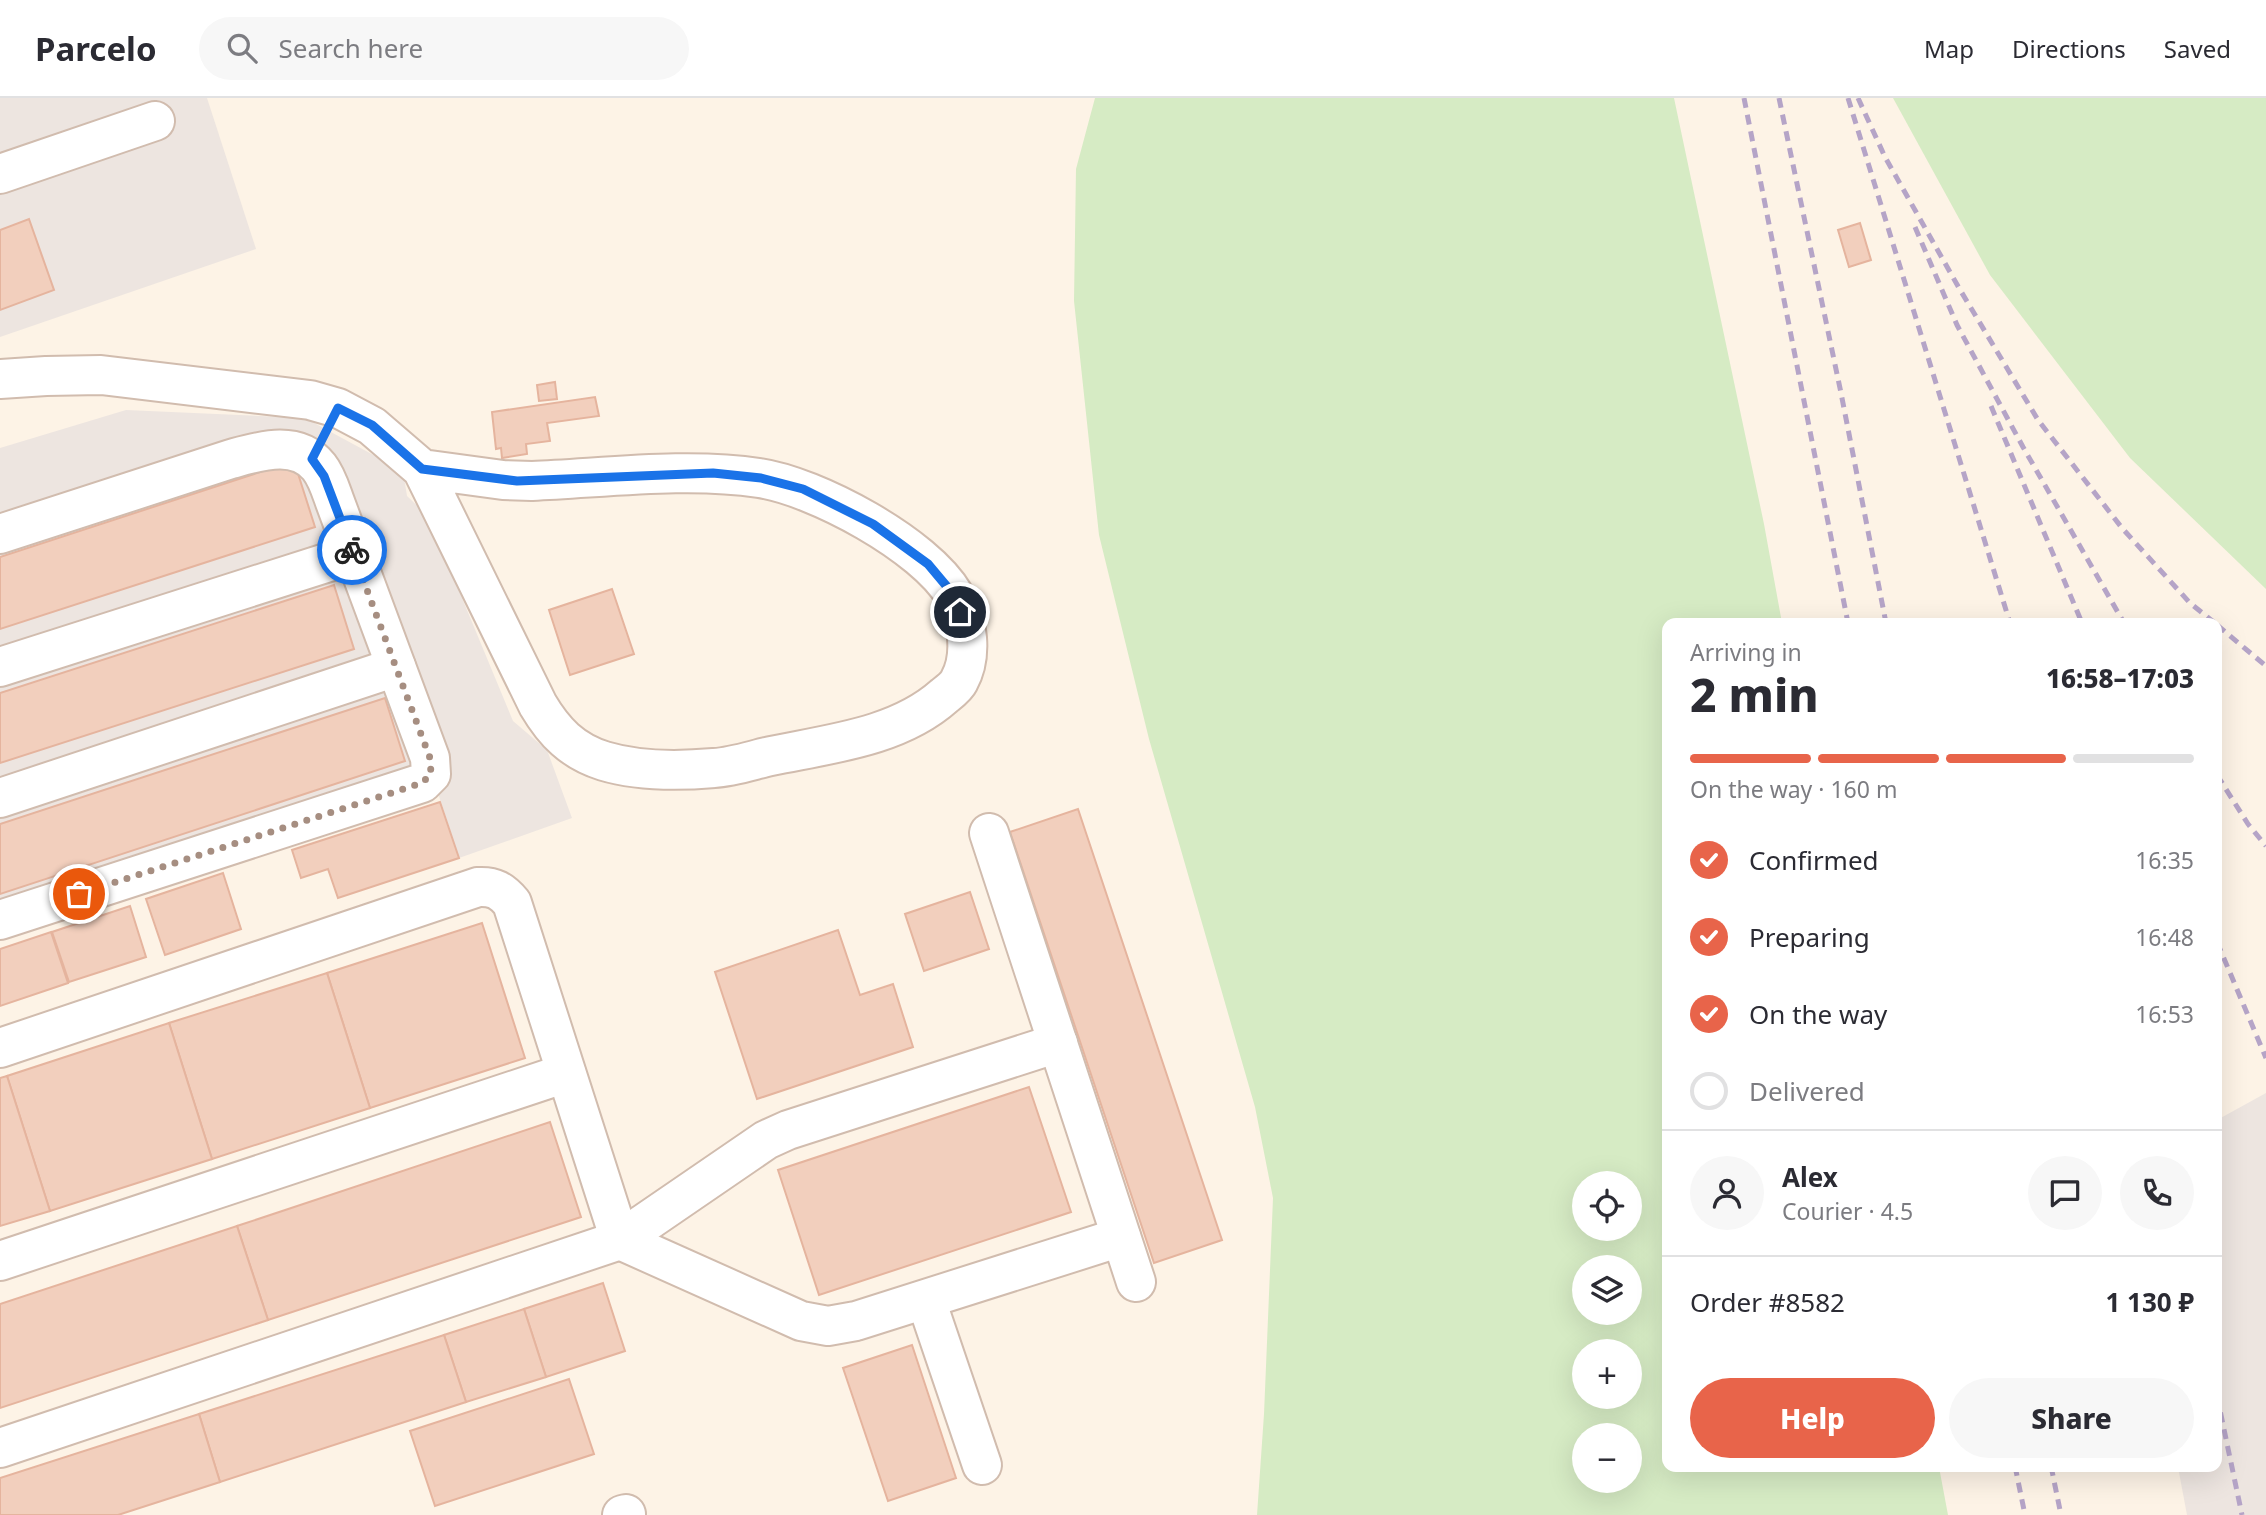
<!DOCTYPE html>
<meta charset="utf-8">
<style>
:root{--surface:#fff;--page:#f7f7f7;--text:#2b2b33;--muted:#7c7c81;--line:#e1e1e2;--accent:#e8644a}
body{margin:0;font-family:"Noto Sans",sans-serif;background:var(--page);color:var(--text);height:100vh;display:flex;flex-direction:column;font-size:26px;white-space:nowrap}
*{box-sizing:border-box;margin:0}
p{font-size:23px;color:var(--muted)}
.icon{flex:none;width:38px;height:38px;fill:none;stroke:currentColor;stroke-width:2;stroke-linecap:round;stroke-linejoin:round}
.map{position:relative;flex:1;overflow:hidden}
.sheet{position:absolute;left:1662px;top:520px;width:560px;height:854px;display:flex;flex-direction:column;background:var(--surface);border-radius:14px;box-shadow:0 7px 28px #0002}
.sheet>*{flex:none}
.tools{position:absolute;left:1572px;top:1073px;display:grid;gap:14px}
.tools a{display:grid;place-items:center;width:70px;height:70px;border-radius:50%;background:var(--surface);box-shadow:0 7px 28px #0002;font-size:35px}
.pin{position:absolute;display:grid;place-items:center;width:60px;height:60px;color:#fff;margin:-30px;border:4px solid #fff;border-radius:50%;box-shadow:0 2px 7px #0007}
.courier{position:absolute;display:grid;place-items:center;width:70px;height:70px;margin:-35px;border:5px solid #1a73e8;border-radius:50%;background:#fff;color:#222;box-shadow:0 2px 9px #0007}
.overview em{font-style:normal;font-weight:800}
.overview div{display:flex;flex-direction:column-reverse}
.overview{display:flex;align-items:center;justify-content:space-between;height:119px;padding:0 28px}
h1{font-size:46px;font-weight:800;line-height:52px}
.bar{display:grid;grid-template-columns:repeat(4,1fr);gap:10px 7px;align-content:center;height:84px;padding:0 28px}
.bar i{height:9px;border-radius:5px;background:var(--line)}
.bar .selected{background:var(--accent)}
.bar p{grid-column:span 4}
.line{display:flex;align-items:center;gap:18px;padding:0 28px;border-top:2px solid var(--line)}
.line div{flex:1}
.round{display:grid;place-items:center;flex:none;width:74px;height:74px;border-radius:37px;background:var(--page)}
ol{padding:0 28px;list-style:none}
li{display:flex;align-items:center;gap:21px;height:77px}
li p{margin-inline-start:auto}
li .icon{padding:7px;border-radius:50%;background:var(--accent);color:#fff;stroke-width:4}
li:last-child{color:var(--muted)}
li i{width:38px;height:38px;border:4px solid var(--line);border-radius:50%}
.cta{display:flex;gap:14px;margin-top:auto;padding:14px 28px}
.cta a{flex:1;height:80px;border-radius:42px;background:var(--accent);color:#fff;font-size:28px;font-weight:800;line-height:80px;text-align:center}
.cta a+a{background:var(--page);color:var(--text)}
header{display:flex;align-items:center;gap:42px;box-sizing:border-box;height:98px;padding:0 35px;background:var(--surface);border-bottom:2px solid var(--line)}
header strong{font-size:33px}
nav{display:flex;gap:38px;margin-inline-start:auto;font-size:24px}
.search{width:490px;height:63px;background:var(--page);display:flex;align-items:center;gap:18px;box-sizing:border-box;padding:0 24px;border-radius:38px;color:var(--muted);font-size:26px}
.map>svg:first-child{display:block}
</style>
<header>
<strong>Parcelo</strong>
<div class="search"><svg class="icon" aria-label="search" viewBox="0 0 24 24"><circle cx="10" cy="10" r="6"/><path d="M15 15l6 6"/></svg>Search here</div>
<nav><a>Map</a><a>Directions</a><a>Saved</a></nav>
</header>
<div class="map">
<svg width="2266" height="1417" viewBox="0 0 2266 1417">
<rect width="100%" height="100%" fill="#fdf3e6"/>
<g fill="#ede5e0">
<polygon points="0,0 207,0 256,151 0,239"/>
<polygon points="126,312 305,320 403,373 407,398 428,418 513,623 547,652 572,720 459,760 438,695 0,837 0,350"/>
<polygon points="2266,995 2266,1417 2187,1417 2178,1369 2217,1368 2217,1022"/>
</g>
<g fill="#d6ebc4" fill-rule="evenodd">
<path d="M1095 0H1674L1764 426 1782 525H1668V1368L1939 1369 1948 1417H1257L1264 1316 1273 1100 1255 1009 1149 641 1099 437 1074 203 1076 71ZM1584 1085H1629V1130H1584ZM1584 1169H1629V1214H1584ZM1584 1253H1629V1298H1584ZM1584 1337H1629V1382H1584Z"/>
<polygon points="1893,0 2266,0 2266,491 2130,360 1990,177"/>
</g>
<g fill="#f2cfbd" stroke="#e5b49e" stroke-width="2">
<polygon points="29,121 54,192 0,212 0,132"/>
<polygon points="1860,125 1871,162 1849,169 1838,132"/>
<polygon points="555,284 557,301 539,303 537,287"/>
<polygon points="595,299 599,318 547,325 550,343 526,346 527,356 502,360 501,350 496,351 492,314"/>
<polygon points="294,363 315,429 0,531 0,459"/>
<polygon points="334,487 354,551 0,665 0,595"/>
<polygon points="612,491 634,556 570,577 549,512"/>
<polygon points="385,600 405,663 0,796 0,726"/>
<polygon points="440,704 459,760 338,800 328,771 301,780 292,752"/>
<polygon points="1078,711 1222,1142 1154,1165 1010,734"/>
<polygon points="223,775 241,831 165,857 146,801"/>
<polygon points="970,794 989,851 924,873 905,816"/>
<polygon points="130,808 146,859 69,884 52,834"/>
<polygon points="482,825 525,960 370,1010 327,875"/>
<polygon points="838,832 860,897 893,886 913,949 757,1001 715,874"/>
<polygon points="51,834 68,885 0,908 0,851"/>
<polygon points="327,875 370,1010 212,1061 169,925"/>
<polygon points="169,925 212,1061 50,1113 7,978"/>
<polygon points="7,978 50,1113 0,1128 0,980"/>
<polygon points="1029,989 1071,1114 819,1197 778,1072"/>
<polygon points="550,1024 581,1119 268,1222 237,1128"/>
<polygon points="237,1128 268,1222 0,1310 0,1206"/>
<polygon points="603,1185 625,1253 546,1279 524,1211"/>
<polygon points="524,1211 546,1279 466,1304 444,1237"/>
<polygon points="444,1237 466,1304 220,1384 199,1316"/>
<polygon points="912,1247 956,1380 888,1403 843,1270"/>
<polygon points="569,1281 594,1356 435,1408 410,1333"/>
<polygon points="199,1316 220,1384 118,1417 0,1417 0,1380"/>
</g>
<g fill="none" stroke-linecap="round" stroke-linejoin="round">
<defs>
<g id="minor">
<polyline points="0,76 155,23"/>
<path d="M0 281 46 278 101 277 310 302 338 310 372 328 422 371 538 607C554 634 572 653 604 663 637 673 680 673 714 670 733 669 753 662 771 658 829 646 898 639 944 598 949 594 956 589 959 583 973 558 968 522 954 497 925 447 815 388 759 380 688 369 604 380 532 383L503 382 422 371"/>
<path d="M0 436 231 361C260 353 297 341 319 369 327 379 331 393 335 404L430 660 431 676 422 685 0 822"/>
<polyline points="0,569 354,456"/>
<polyline points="0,700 396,569"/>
<polyline points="989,735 1136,1184"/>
<path d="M0 950 478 789C494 788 502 793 512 805L620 1142 801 1223 828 1228 856 1223 1121 1139"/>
<polyline points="0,1163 566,975"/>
<polyline points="926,1202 982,1367"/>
<polyline points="0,1350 620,1142 766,1042 788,1032 1058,945"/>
<polyline points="622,1417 626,1416"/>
</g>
</defs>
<use href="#minor" stroke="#d1bcae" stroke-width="42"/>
<use href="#minor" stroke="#fff" stroke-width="38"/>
<g stroke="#b5a4c7" stroke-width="5" stroke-dasharray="10 7" stroke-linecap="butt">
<polyline points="1744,0 1848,525"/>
<polyline points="1779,0 1841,295 1886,525"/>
<polyline points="1848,0 2010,525"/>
<polyline points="1858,0 1885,59 1959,190 2038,322 2122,430 2190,505 2215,525"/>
<polyline points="1915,129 1957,227 2023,349 2124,525"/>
<polyline points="1991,308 2082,525"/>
<polyline points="2217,527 2266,568"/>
<polyline points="2217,677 2248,726 2266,748"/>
<polyline points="2217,844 2266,960"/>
<polyline points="2217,1298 2242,1417"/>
<polyline points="2015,1368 2025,1417"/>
<polyline points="2051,1368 2061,1417"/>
</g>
</g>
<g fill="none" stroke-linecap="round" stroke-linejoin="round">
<polyline stroke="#a68e81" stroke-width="7" stroke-dasharray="0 12.6" points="79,796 422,685 431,676 430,660 352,452"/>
<polyline stroke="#1a73e8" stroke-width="9" points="352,452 324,378 312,361 338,310 372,327 422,371 517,383 713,375 761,380 803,391 873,426 928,466 954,497 960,514"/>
</g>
</svg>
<div class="tools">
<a><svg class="icon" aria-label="locate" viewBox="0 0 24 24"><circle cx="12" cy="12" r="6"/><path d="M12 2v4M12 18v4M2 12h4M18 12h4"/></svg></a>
<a><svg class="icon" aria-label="layers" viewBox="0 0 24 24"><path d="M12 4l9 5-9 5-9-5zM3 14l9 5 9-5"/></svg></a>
<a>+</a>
<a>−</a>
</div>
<div class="pin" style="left:79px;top:796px;background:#ea580c"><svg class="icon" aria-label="bag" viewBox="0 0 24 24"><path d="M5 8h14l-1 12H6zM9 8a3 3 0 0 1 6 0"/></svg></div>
<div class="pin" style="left:960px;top:514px;background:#1f2937"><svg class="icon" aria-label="home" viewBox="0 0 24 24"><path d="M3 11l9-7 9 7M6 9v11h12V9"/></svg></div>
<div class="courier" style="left:352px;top:452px"><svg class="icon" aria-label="bike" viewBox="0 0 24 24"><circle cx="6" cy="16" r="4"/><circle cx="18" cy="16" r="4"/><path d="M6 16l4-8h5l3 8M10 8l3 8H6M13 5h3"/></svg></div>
<section class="sheet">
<div class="overview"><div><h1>2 min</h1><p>Arriving in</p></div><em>16:58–17:03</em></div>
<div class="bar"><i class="selected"></i><i class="selected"></i><i class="selected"></i><i></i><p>On the way · 160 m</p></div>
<ol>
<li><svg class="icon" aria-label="check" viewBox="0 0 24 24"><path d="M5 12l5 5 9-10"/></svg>Confirmed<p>16:35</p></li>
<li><svg class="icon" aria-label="check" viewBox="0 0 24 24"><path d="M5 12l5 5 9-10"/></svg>Preparing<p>16:48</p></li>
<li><svg class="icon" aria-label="check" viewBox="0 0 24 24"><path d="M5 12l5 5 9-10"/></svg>On the way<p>16:53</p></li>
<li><i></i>Delivered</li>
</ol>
<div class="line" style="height:126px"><a class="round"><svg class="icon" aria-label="person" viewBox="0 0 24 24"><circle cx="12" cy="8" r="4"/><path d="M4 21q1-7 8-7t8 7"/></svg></a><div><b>Alex</b><p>Courier · 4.5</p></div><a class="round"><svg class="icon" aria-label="chat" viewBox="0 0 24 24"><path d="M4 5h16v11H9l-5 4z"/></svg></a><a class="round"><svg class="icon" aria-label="phone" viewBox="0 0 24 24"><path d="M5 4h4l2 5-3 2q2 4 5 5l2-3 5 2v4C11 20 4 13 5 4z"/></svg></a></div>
<div class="line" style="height:91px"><div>Order #8582</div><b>1 130 ₽</b></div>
<div class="cta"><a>Help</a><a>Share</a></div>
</section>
</div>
